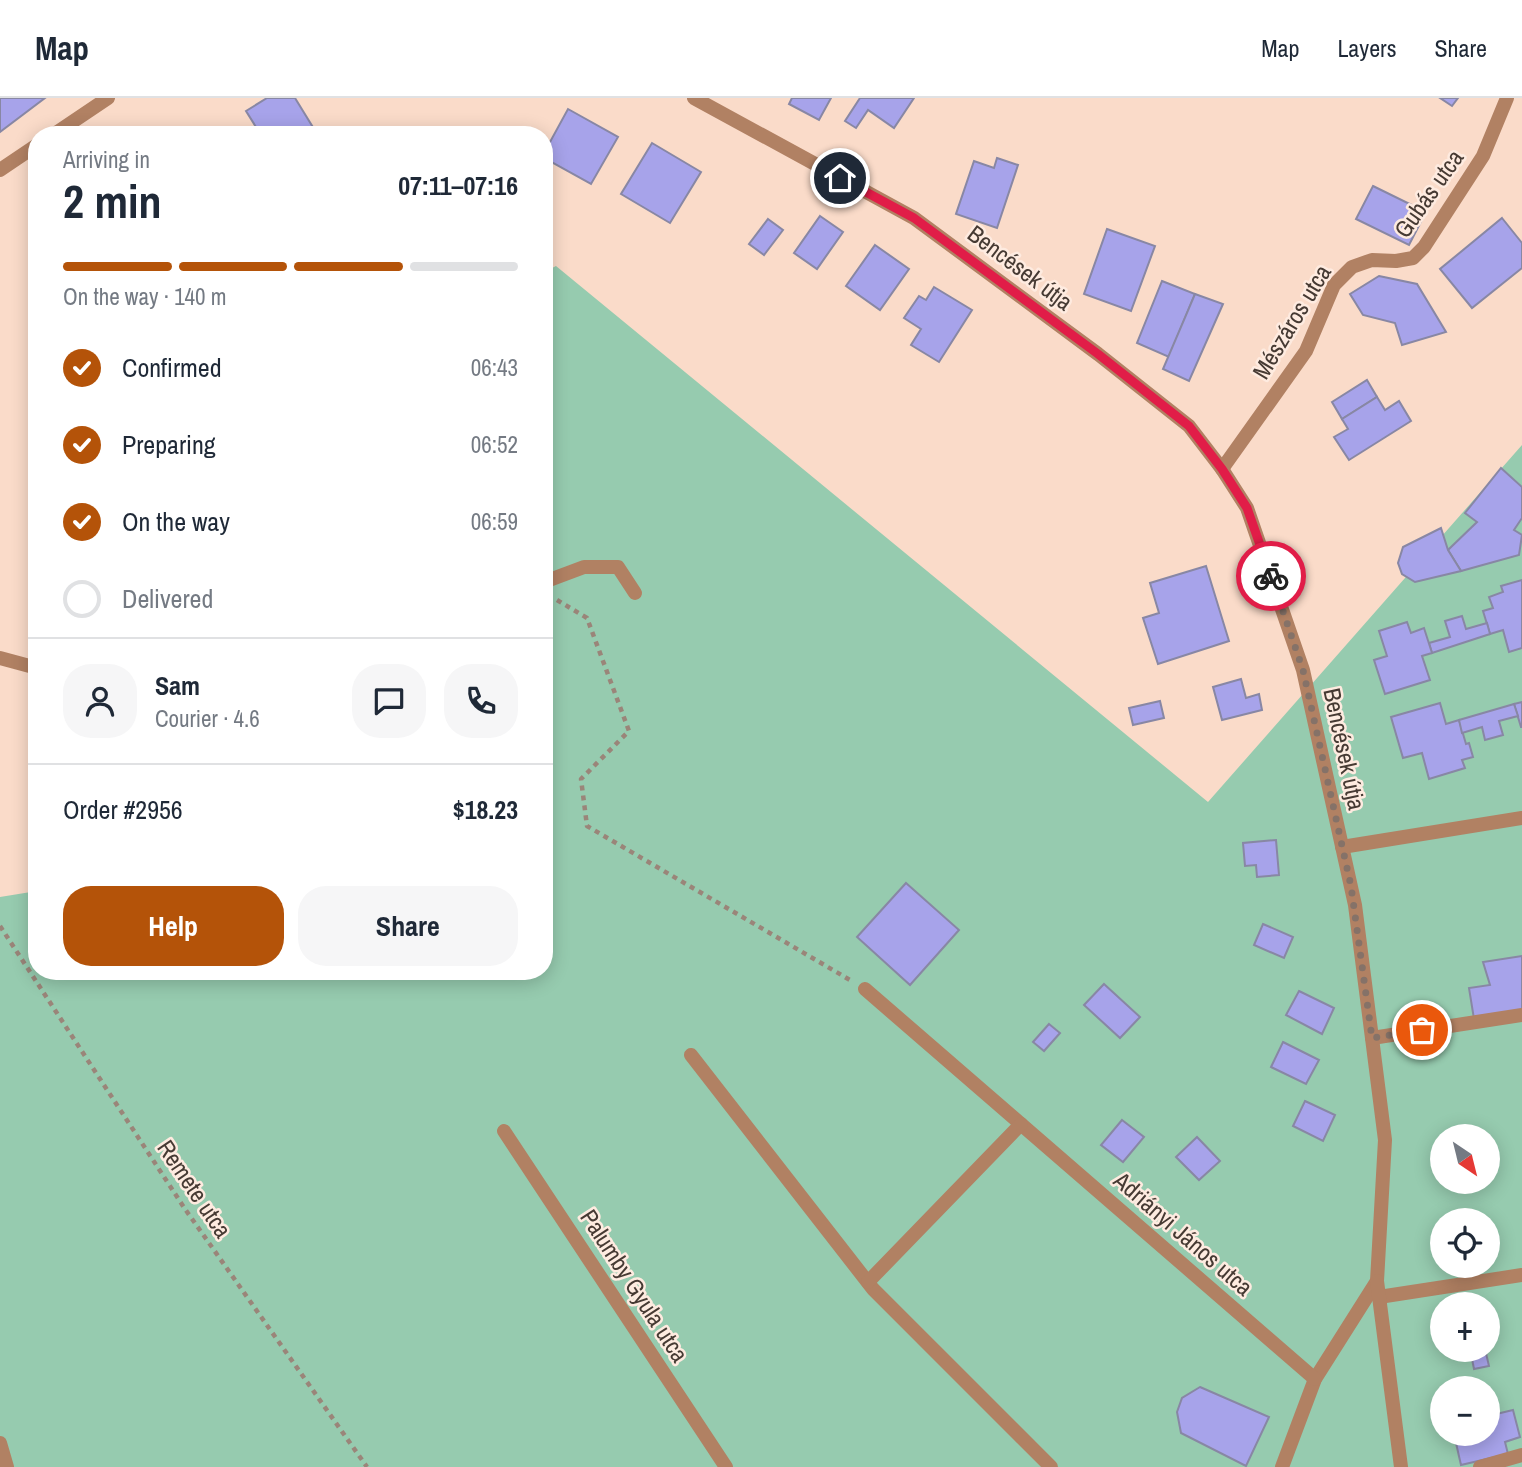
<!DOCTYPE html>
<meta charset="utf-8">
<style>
:root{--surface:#fff;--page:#f6f6f7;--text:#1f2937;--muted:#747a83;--line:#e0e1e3;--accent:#b45309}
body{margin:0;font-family:"Archivo Narrow",sans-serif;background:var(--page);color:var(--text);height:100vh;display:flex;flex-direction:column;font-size:26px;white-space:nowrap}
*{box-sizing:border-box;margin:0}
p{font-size:23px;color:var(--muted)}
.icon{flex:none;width:38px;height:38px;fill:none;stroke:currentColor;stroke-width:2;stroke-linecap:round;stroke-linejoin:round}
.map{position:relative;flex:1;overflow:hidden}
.drawer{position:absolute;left:28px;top:28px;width:525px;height:854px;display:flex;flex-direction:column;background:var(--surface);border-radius:28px;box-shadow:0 4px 18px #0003}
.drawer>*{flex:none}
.needle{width:46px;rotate:145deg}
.fabs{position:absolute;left:1430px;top:1026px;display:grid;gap:14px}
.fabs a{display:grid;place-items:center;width:70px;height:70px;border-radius:50%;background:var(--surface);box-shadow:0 4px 18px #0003;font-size:35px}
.pin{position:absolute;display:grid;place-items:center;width:60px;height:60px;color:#fff;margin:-30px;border:4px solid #fff;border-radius:50%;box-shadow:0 2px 7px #0007}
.courier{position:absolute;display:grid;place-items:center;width:70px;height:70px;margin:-35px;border:5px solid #e11d48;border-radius:50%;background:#fff;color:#222;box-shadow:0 2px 9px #0007}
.headline em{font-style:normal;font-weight:700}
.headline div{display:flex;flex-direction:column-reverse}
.headline{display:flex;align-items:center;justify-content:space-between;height:119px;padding:0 35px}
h1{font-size:46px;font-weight:700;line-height:52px}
.bar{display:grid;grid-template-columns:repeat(4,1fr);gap:10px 7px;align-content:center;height:84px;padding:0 35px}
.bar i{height:9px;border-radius:5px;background:var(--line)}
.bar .current{background:var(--accent)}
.bar p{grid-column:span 4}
.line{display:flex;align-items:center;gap:18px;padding:0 35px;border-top:2px solid var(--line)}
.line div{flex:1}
.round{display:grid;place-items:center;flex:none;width:74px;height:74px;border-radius:28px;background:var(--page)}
ol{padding:0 35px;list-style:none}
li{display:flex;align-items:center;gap:21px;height:77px}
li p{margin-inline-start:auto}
li .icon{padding:7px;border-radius:50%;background:var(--accent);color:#fff;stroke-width:4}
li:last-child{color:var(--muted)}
li i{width:38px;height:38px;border:4px solid var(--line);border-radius:50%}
.action{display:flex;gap:14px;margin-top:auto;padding:14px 35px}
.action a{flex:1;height:80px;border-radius:28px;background:var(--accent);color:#fff;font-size:28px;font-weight:700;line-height:80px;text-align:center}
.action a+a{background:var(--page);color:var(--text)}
header{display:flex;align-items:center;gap:42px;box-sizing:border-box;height:98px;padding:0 35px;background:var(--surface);border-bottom:2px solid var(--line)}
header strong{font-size:33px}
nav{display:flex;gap:38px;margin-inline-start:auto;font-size:24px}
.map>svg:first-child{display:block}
</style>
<header>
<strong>Map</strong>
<nav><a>Map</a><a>Layers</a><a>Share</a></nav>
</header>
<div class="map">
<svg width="1522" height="1369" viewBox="0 0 1522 1369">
<rect width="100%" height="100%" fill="#fadbc9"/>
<path fill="#96cbaf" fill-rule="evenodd" d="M556 168 1208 704 1522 347V1369H0V799L37 793V873H544V174ZM1442 1038H1488V1083H1442ZM1442 1122H1488V1167H1442ZM1442 1206H1488V1251H1442ZM1442 1290H1488V1335H1442Z"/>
<g fill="#a7a3ea" stroke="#8887a4" stroke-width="2">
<polygon points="0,0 45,0 0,34"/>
<polygon points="267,0 295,0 314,31 304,37 261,37 246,13"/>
<polygon points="792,0 831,0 819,22 789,6"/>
<polygon points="860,0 914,0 894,30 868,12 856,30 845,23"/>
<polygon points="1440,0 1458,0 1452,8"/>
<polygon points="568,11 618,39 591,86 544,60 544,55"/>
<polygon points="652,45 701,74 670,125 621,96"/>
<polygon points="997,60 1018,67 997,130 956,116 974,63 994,70"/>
<polygon points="1373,88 1426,114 1409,147 1356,121"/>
<polygon points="820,118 843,134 817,171 794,155"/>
<polygon points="1502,120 1522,145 1522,170 1472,210 1440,171"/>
<polygon points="768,121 783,132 764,157 749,146"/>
<polygon points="1107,131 1155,148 1131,213 1084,196"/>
<polygon points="875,147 909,171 880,212 846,188"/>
<polygon points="1379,178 1417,186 1446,234 1402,247 1395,225 1363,217 1350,196"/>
<polygon points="1162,183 1195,196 1169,259 1137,245"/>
<polygon points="934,189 972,212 939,264 911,247 921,231 904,220 919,198 926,202"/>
<polygon points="1195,196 1223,206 1189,283 1163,271"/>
<polygon points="1367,282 1377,299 1342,321 1332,304"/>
<polygon points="1377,299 1385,312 1399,303 1411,323 1349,362 1334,339 1348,331 1342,321"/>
<polygon points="1501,370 1522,389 1522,420 1514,432 1522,437 1519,457 1461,473 1448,452 1477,424 1465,415"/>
<polygon points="1441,430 1448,452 1461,473 1415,484 1402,476 1398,465 1403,449"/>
<polygon points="1206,468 1229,543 1158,566 1143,520 1159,515 1150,485"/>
<polygon points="1522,482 1522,550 1509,554 1503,532 1490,536 1483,513 1493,510 1489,499 1503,494 1501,488"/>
<polygon points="1462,518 1466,531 1487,525 1490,536 1432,555 1429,545 1450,539 1445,523"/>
<polygon points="1407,524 1411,535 1424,530 1432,555 1422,558 1430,582 1385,596 1374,562 1387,558 1379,533"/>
<polygon points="1241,581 1246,600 1259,596 1262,612 1222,622 1213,589"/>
<polygon points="1160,603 1164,620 1133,627 1129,610"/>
<polygon points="1522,604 1522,629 1521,629 1514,606"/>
<polygon points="1440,605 1446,626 1459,622 1466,646 1469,645 1473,659 1462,662 1465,670 1429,681 1422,655 1403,660 1391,619"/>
<polygon points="1514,606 1518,618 1499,623 1503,637 1485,642 1482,629 1462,635 1459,622"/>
<polygon points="1276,742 1279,777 1257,779 1256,767 1245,768 1243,745"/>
<polygon points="906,785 959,832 910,887 857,839"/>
<polygon points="1263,826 1293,839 1284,860 1254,847"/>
<polygon points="1522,858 1522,912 1474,921 1469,890 1490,887 1483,864"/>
<polygon points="1104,886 1140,919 1120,940 1084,907"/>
<polygon points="1299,893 1334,910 1322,936 1286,917"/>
<polygon points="1049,926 1060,935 1044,953 1033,944"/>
<polygon points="1283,944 1319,962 1306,986 1271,969"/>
<polygon points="1305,1003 1335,1017 1323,1043 1293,1028"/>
<polygon points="1122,1022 1144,1039 1123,1064 1101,1047"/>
<polygon points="1197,1039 1220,1063 1199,1082 1176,1059"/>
<polygon points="1470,1251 1485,1251 1489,1268 1474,1271"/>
<polygon points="1200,1289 1269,1319 1246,1368 1181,1335 1177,1314 1182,1300"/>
<polygon points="1513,1312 1520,1339 1505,1344 1508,1356 1461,1367 1456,1345 1461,1343 1459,1335 1488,1335 1488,1318"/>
</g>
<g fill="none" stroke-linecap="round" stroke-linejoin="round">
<g stroke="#9a8579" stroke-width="4.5" stroke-dasharray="5 5" stroke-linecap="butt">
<polyline points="557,502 587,520 629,633 581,681 587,728 850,882"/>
<polyline points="0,828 185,1111 367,1369"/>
</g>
<polyline stroke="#b18163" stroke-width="14" points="1379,1199 1522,1177"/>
<g stroke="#b18163" stroke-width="14">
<polyline points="694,0 914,120 1098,256 1189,328 1222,371 1247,410 1303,572 1355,807 1385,1042 1377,1183 1315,1281 1282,1369"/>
<polyline points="53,37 108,0"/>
<polyline points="0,72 37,47"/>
<polyline points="1222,371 1306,253 1334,187 1352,169 1372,162 1396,163 1413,160 1424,149 1483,58 1507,0"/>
<polyline points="544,484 584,469 618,469 635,495"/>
<polyline points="0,560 37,570"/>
<polyline points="1342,749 1522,720"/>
<polyline points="865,891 1315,1281"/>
<polyline points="1372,940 1522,917"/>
<polyline points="691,957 873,1191 1051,1369"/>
<polyline points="504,1033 726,1369"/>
<polyline points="1377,1183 1401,1369"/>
<polyline points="868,1184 1021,1026"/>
<polyline points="0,1345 7,1369"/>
<polyline points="1480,1369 1522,1357"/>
</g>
</g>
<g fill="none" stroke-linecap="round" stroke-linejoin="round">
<polyline stroke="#857268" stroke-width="7" stroke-dasharray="0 12.6" points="1271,478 1303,572 1351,788 1372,940 1422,932"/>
<polyline stroke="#e11d48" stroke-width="9" points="840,80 914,120 1098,256 1189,328 1222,371 1247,410 1271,478"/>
</g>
<g text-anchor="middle" stroke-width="5" stroke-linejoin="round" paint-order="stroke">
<g font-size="24" fill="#463a33" stroke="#feebe0">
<text transform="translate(1429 96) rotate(-55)" y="8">Gubás utca</text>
<text transform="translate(1020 170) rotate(37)" y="8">Bencések útja</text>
<text transform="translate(1292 224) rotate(-59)" y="8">Mészáros utca</text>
<text transform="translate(1344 651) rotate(78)" y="8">Bencések útja</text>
<text transform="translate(194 1091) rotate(56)" y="8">Remete utca</text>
<text transform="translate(1183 1136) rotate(41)" y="8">Adriányi János utca</text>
<text transform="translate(634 1188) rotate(57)" y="8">Palumby Gyula utca</text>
</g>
</g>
</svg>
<div class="fabs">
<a><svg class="needle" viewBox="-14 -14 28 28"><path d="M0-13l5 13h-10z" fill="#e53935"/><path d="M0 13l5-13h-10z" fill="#747a83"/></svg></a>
<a><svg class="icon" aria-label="locate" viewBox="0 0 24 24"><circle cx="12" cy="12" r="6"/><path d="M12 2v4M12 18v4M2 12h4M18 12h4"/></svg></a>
<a>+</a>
<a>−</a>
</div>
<div class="pin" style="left:1422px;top:932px;background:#ea580c"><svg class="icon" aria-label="bag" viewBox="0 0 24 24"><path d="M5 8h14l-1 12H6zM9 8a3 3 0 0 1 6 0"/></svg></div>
<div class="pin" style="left:840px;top:80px;background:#1f2937"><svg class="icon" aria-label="home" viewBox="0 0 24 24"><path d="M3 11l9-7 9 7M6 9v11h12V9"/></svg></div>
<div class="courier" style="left:1271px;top:478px"><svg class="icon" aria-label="bike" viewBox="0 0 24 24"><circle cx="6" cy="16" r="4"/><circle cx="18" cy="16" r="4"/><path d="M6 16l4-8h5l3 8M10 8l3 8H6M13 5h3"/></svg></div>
<section class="drawer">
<div class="headline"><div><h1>2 min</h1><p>Arriving in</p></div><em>07:11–07:16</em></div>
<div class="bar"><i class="current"></i><i class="current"></i><i class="current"></i><i></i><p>On the way · 140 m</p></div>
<ol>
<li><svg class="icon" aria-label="check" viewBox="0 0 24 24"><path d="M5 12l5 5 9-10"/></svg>Confirmed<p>06:43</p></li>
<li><svg class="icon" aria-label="check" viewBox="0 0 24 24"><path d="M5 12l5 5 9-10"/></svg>Preparing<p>06:52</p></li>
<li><svg class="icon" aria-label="check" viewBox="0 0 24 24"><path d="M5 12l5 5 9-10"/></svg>On the way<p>06:59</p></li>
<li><i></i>Delivered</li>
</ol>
<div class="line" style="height:126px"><a class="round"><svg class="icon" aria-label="person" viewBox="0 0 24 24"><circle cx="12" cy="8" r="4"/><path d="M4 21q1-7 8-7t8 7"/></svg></a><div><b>Sam</b><p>Courier · 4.6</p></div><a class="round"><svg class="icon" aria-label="chat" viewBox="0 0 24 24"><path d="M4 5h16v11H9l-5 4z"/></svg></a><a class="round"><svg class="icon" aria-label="phone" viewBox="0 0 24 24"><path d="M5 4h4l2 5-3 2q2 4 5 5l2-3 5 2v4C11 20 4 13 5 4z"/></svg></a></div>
<div class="line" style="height:91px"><div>Order #2956</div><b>$18.23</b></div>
<div class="action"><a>Help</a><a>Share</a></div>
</section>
</div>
